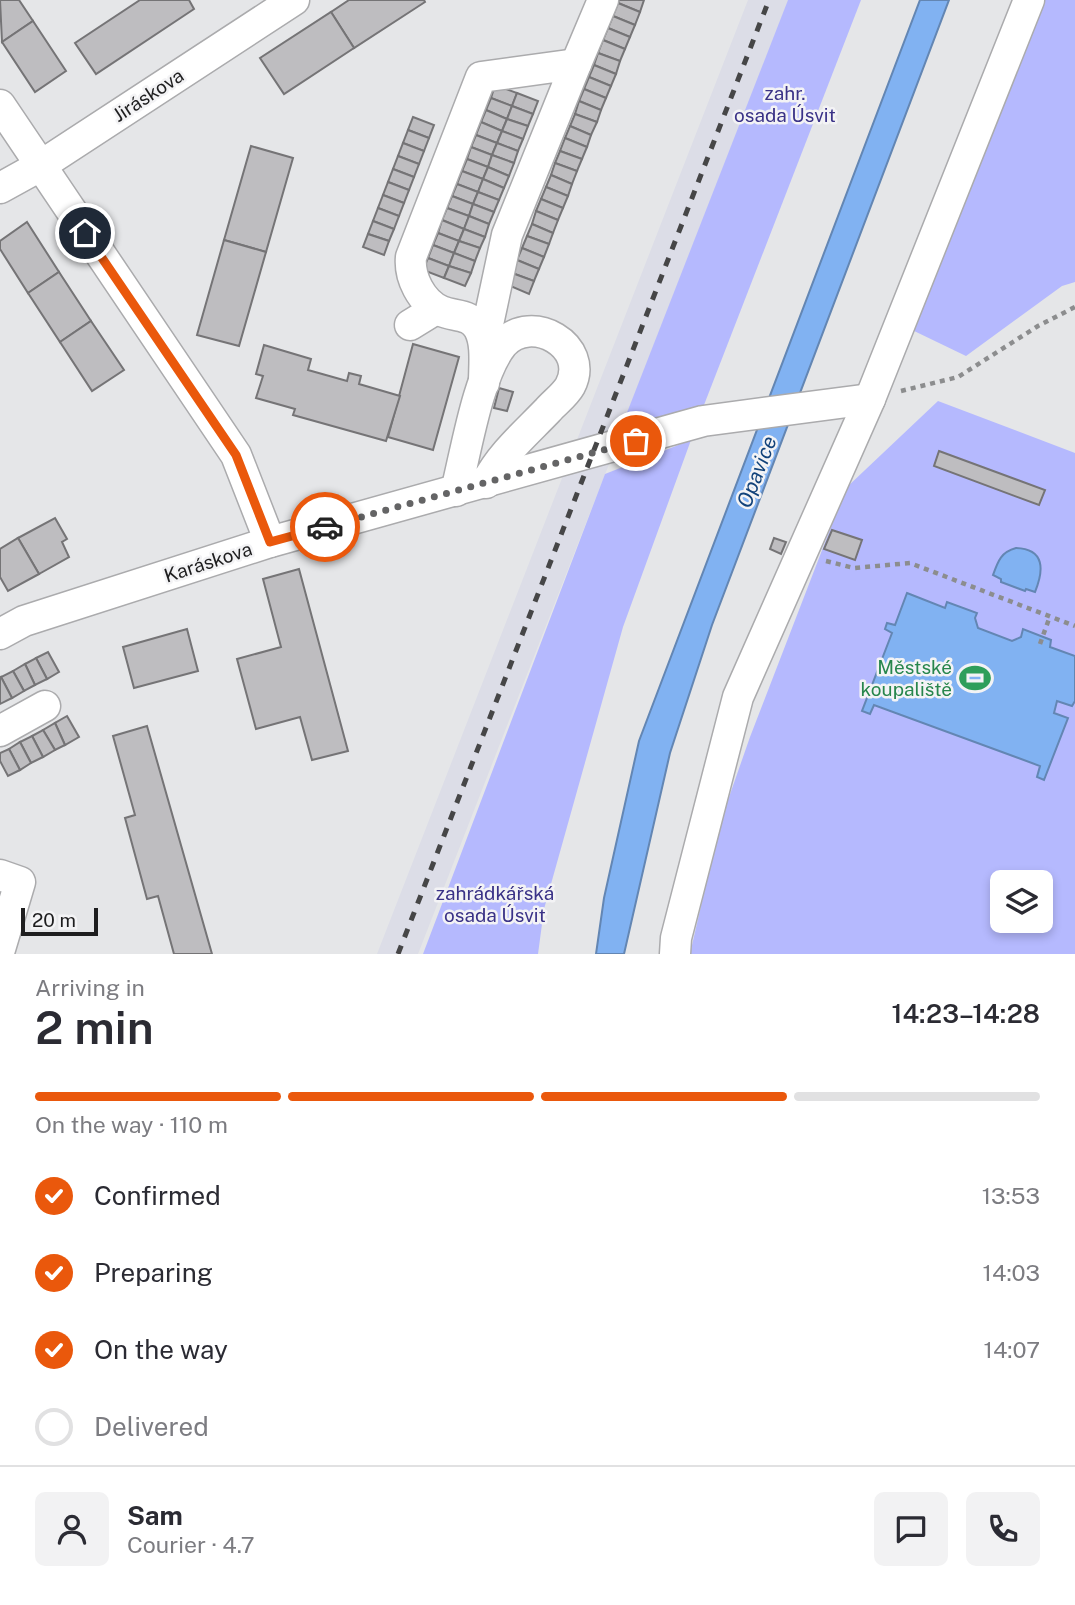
<!DOCTYPE html>
<meta charset="utf-8">
<style>
:root{--surface:#fff;--page:#f2f2f3;--text:#2b2b33;--muted:#7c7c81;--line:#e1e1e2;--accent:#ea580c}
body{margin:0;font-family:"Public Sans",sans-serif;background:var(--page);color:var(--text);height:100vh;display:flex;flex-direction:column;font-size:26px;white-space:nowrap}
*{box-sizing:border-box;margin:0}
p{font-size:23px;color:var(--muted)}
.icon{flex:none;width:38px;height:38px;fill:none;stroke:currentColor;stroke-width:2;stroke-linecap:round;stroke-linejoin:round}
.map{position:relative;height:954px;overflow:hidden}
.sheet{display:flex;flex-direction:column;background:var(--surface);flex:1}
.sheet>*{flex:none}
.fabs{position:absolute;left:990px;top:870px;display:grid;gap:14px}
.fabs a{display:grid;place-items:center;width:63px;height:63px;border-radius:10px;background:var(--surface);box-shadow:0 4px 10px #0003;font-size:35px}
.scale{position:absolute;left:21px;bottom:18px;width:77px;box-sizing:border-box;padding-left:7px;border:4px solid #1e1e1f;border-top:0;font-size:19px;line-height:24px;white-space:nowrap;color:#1e1e1f;-webkit-text-stroke:5px #f3f3f5;paint-order:stroke}
.pin{position:absolute;display:grid;place-items:center;width:60px;height:60px;color:#fff;margin:-30px;border:4px solid #fff;border-radius:50%;box-shadow:0 2px 7px #0007}
.courier{position:absolute;display:grid;place-items:center;width:70px;height:70px;margin:-35px;border:5px solid #ea580c;border-radius:50%;background:#fff;color:#222;box-shadow:0 2px 9px #0007}
.overview em{font-style:normal;font-weight:600}
.overview div{display:flex;flex-direction:column-reverse}
.overview{display:flex;align-items:center;justify-content:space-between;height:119px;padding:0 35px}
h1{font-size:46px;font-weight:600;line-height:52px}
.bar{display:grid;grid-template-columns:repeat(4,1fr);gap:10px 7px;align-content:center;height:84px;padding:0 35px}
.bar i{height:9px;border-radius:5px;background:var(--line)}
.bar .on{background:var(--accent)}
.bar p{grid-column:span 4}
.line{display:flex;align-items:center;gap:18px;padding:0 35px;border-top:2px solid var(--line)}
.line div{flex:1}
.round{display:grid;place-items:center;flex:none;width:74px;height:74px;border-radius:10px;background:var(--page)}
ol{padding:0 35px;list-style:none}
li{display:flex;align-items:center;gap:21px;height:77px}
li p{margin-inline-start:auto}
li .icon{padding:7px;border-radius:50%;background:var(--accent);color:#fff;stroke-width:4}
li:last-child{color:var(--muted)}
li i{width:38px;height:38px;border:4px solid var(--line);border-radius:50%}
.map>svg:first-child{display:block}
</style>
<div class="map">
<svg width="1075" height="954" viewBox="0 0 1075 954">
<rect width="100%" height="100%" fill="#e5e6e8"/>
<polygon fill="#dcdde7" points="748,0 790,0 418,954 377,954"/>
<g fill="#b5b9fe" fill-rule="evenodd">
<polygon points="788,0 861,0 704,405 621,428"/>
<polygon points="1037,0 1075,0 1075,282 1062,286 966,356 910,329"/>
<path d="M938 401 1075 453V954H690L720 823 750 737 846 488ZM1003 882H1041V920H1003Z"/>
<polygon points="691,440 623,627 544,909 538,954 423,954 605,474"/>
</g>
<g fill="#81b2f2" stroke="#6386b3" stroke-width="2">
<polygon points="920,0 949,0 712,625 670,753 624,954 596,954 604,898 639,741"/>
<path d="M1016 548C1045 549 1044 570 1035 592L1026 589 1025 591 1001 582V579L993 575C998 561 1001 552 1016 548Z"/>
<polygon points="907,593 945,608 947,602 977,613 975,618 978,628 1012,641 1021,637 1023,629 1051,640 1050,647 1075,656 1075,701 1072,706 1057,701 1054,713 1068,718 1044,780 1037,777 1040,766 874,705 870,714 862,711 892,633 885,629 887,623 895,625"/>
</g>
<g fill="#bebdc0" stroke="#757476" stroke-width="2">
<polygon points="0,0 19,0 33,21 2,42"/>
<polygon points="140,0 189,0 194,9 96,74 75,43"/>
<polygon points="349,0 424,0 425,2 354,48 331,12"/>
<polygon points="619,0 644,0 640,12 618,3"/>
<polygon points="618,3 640,12 635,25 613,16"/>
<polygon points="331,12 354,48 284,94 260,58"/>
<polygon points="613,16 635,25 630,37 608,28"/>
<polygon points="33,21 66,71 35,92 2,42"/>
<polygon points="608,28 630,37 625,49 603,40"/>
<polygon points="603,40 625,49 620,61 598,53"/>
<polygon points="598,53 620,61 616,74 594,65"/>
<polygon points="594,65 616,74 611,86 589,77"/>
<polygon points="589,77 611,86 606,98 584,89"/>
<polygon points="495,85 517,93 512,106 491,98"/>
<polygon points="584,89 606,98 601,110 579,101"/>
<polygon points="517,93 538,101 533,114 512,106"/>
<polygon points="491,98 512,106 507,119 486,110"/>
<polygon points="579,101 601,110 597,122 575,114"/>
<polygon points="512,106 533,114 528,126 507,119"/>
<polygon points="486,110 507,119 502,131 481,122"/>
<polygon points="575,114 597,122 591,135 570,126"/>
<polygon points="413,117 434,125 429,138 408,130"/>
<polygon points="507,119 528,126 523,139 502,131"/>
<polygon points="481,122 502,131 497,143 476,135"/>
<polygon points="570,126 591,135 587,147 565,138"/>
<polygon points="408,130 429,138 424,151 403,143"/>
<polygon points="502,131 523,139 518,151 497,143"/>
<polygon points="476,135 497,143 492,155 471,147"/>
<polygon points="565,138 587,147 582,159 560,151"/>
<polygon points="403,143 424,151 419,164 398,156"/>
<polygon points="497,143 518,151 514,163 492,155"/>
<polygon points="251,146 293,158 266,252 224,240"/>
<polygon points="471,147 492,155 488,167 467,159"/>
<polygon points="560,151 582,159 577,171 555,163"/>
<polygon points="492,155 514,163 509,176 488,167"/>
<polygon points="398,156 419,164 414,177 393,169"/>
<polygon points="467,159 488,167 483,179 462,171"/>
<polygon points="555,163 577,171 572,184 551,175"/>
<polygon points="488,167 509,176 504,188 483,179"/>
<polygon points="393,169 414,177 409,190 388,182"/>
<polygon points="462,171 483,179 478,192 457,184"/>
<polygon points="551,175 572,184 568,196 546,187"/>
<polygon points="483,179 504,188 499,200 478,192"/>
<polygon points="388,182 409,190 404,203 383,195"/>
<polygon points="457,184 478,192 473,204 452,196"/>
<polygon points="546,187 568,196 563,208 541,199"/>
<polygon points="478,192 499,200 494,212 473,204"/>
<polygon points="383,195 404,203 399,216 378,208"/>
<polygon points="452,196 473,204 469,216 447,208"/>
<polygon points="541,199 563,208 558,220 536,211"/>
<polygon points="473,204 494,212 489,224 469,216"/>
<polygon points="378,208 399,216 394,229 373,221"/>
<polygon points="447,208 469,216 464,229 442,220"/>
<polygon points="536,211 558,220 553,233 532,224"/>
<polygon points="469,216 489,224 485,237 464,229"/>
<polygon points="442,220 464,229 459,241 438,233"/>
<polygon points="373,221 394,229 389,241 368,234"/>
<polygon points="27,222 59,272 28,293 0,249 0,241"/>
<polygon points="532,224 553,233 549,244 527,236"/>
<polygon points="464,229 485,237 480,248 459,241"/>
<polygon points="438,233 459,241 454,253 433,245"/>
<polygon points="368,234 389,241 384,255 363,247"/>
<polygon points="527,236 549,244 544,257 522,248"/>
<polygon points="224,240 266,252 239,346 197,335"/>
<polygon points="459,241 480,248 475,261 454,253"/>
<polygon points="433,245 454,253 449,266 428,258"/>
<polygon points="522,248 544,257 539,269 517,260"/>
<polygon points="454,253 475,261 471,273 449,266"/>
<polygon points="428,258 449,266 444,278 423,270"/>
<polygon points="517,260 539,269 534,281 512,273"/>
<polygon points="449,266 471,273 465,286 444,278"/>
<polygon points="59,272 91,321 60,342 28,293"/>
<polygon points="512,273 534,281 529,294 508,285"/>
<polygon points="91,321 124,370 92,391 60,342"/>
<polygon points="413,344 459,357 433,450 388,437"/>
<polygon points="264,345 311,359 308,370 347,381 349,373 361,376 359,384 400,396 386,441 293,415 295,409 256,398 263,376 256,374"/>
<polygon points="499,388 513,392 507,411 494,408"/>
<polygon points="939,451 1045,490 1039,505 934,466"/>
<polygon points="55,518 67,539 62,542 69,557 39,574 18,538"/>
<polygon points="832,530 862,540 855,560 824,549"/>
<polygon points="18,538 39,574 8,591 0,577 0,549"/>
<polygon points="774,538 786,542 781,554 770,549"/>
<polygon points="299,569 348,751 312,760 300,717 256,729 237,659 281,647 263,579"/>
<polygon points="187,629 198,671 134,688 123,647"/>
<polygon points="48,652 59,672 47,679 36,658"/>
<polygon points="36,658 47,679 35,685 25,664"/>
<polygon points="25,664 35,685 24,691 13,671"/>
<polygon points="13,671 24,691 12,698 1,677"/>
<polygon points="1,677 12,698 0,704 0,678"/>
<polygon points="67,716 79,737 65,745 55,723"/>
<polygon points="55,723 65,745 55,750 43,730"/>
<polygon points="147,726 212,954 174,954 158,896 147,899 125,818 135,815 113,736"/>
<polygon points="43,730 55,750 43,757 32,736"/>
<polygon points="32,736 43,757 31,763 20,742"/>
<polygon points="20,742 31,763 20,770 9,749"/>
<polygon points="9,749 20,770 8,776 0,761 0,753"/>
</g>
<g fill="none" stroke-linecap="round" stroke-linejoin="round">
<defs>
<g id="minor">
<polyline points="576,64 603,0"/>
<polyline points="0,105 236,455 270,542"/>
<polyline points="0,188 40,166 294,0"/>
<polyline points="410,325 436,309"/>
<path d="M484 343 507 235 576 64 481 77 411 257C409 277 421 302 441 311 455 317 470 313 479 329 487 344 484 365 484 383"/>
<path d="M456 491C466 452 478 374 503 344 531 312 591 346 570 386 565 395 554 403 548 410 526 433 501 454 486 483"/>
<polyline points="0,634 24,621 270,542 703,421 870,399"/>
<polyline points="0,731 45,706"/>
<polyline points="0,875 20,882 0,949"/>
<polyline points="675,954 676,938 738,697 870,399 1029,0"/>
</g>
</defs>
<use href="#minor" stroke="#ababad" stroke-width="33"/>
<g stroke="#8c8d8e" stroke-width="4.5" stroke-dasharray="5 5" stroke-linecap="butt">
<polyline points="901,391 958,377 1038,326 1075,307"/>
<polyline points="826,561 854,568 910,563 1075,626"/>
<polyline points="1040,644 1050,616"/>
</g>
<use href="#minor" stroke="#fff" stroke-width="30"/>
<polyline stroke="#464647" stroke-width="5" stroke-dasharray="9 9" stroke-linecap="butt" points="398,954 769,0"/>
</g>
<g fill="none" stroke-linecap="round" stroke-linejoin="round">
<polyline stroke="#646465" stroke-width="7" stroke-dasharray="0 12.6" points="325,527 636,441"/>
<polyline stroke="#ea580c" stroke-width="9" points="85,233 236,455 270,542 325,527"/>
</g>
<defs>
<symbol id="stadium-bare" viewBox="-9 -9 18 18"><path d="M0-5a6.5 5 0 1 0 0 10a6.5 5 0 1 0 0-10ZM-3.5-1.8h7v3.6h-7Z" fill="#2e9e5b" stroke="#f3f3f5" stroke-width="2.5" paint-order="stroke"/></symbol>
</defs>
<g fill-rule="evenodd">
<use href="#stadium-bare" x="953" y="656" width="44" height="44"/>
</g>
<g text-anchor="middle" stroke-width="5" stroke-linejoin="round" paint-order="stroke">
<g font-size="19" fill="#3a3287" stroke="#f3f3f5">
<text x="785" y="100">zahr.<tspan x="785" dy="22">osada Úsvit</tspan></text>
<text x="495" y="900">zahrádkářská<tspan x="495" dy="22">osada Úsvit</tspan></text>
</g>
<g font-size="19" fill="#1e1e1f" stroke="#f3f3f5">
<text transform="translate(148 95) rotate(-33)" y="7">Jiráskova</text>
<text transform="translate(208 562) rotate(-18)" y="7">Karáskova</text>
</g>
<g font-size="19" fill="#27864d" stroke="#f3f3f5" text-anchor="end">
<text x="952" y="674">Městské<tspan x="952" dy="22">koupaliště</tspan></text>
</g>
<g font-size="21" font-style="italic" fill="#11427a" stroke="#f3f3f5">
<text transform="translate(757 472) rotate(-69)" y="7">Opavice</text>
</g>
</g>
</svg>
<div class="fabs">
<a><svg class="icon" aria-label="layers" viewBox="0 0 24 24"><path d="M12 4l9 5-9 5-9-5zM3 14l9 5 9-5"/></svg></a>
</div>
<div class="scale">20 m</div>
<div class="pin" style="left:636px;top:441px;background:#ea580c"><svg class="icon" aria-label="bag" viewBox="0 0 24 24"><path d="M5 8h14l-1 12H6zM9 8a3 3 0 0 1 6 0"/></svg></div>
<div class="pin" style="left:85px;top:233px;background:#1f2937"><svg class="icon" aria-label="home" viewBox="0 0 24 24"><path d="M3 11l9-7 9 7M6 9v11h12V9"/></svg></div>
<div class="courier" style="left:325px;top:527px"><svg class="icon" aria-label="car" viewBox="0 0 24 24"><path d="M5 17H2v-5l4-1 3-4h7l3 4 3 1v5h-3M9 17h6M6 11h13"/><circle cx="7" cy="17" r="2"/><circle cx="17" cy="17" r="2"/></svg></div>
</div>
<section class="sheet">
<div class="overview"><div><h1>2 min</h1><p>Arriving in</p></div><em>14:23–14:28</em></div>
<div class="bar"><i class="on"></i><i class="on"></i><i class="on"></i><i></i><p>On the way · 110 m</p></div>
<ol>
<li><svg class="icon" aria-label="check" viewBox="0 0 24 24"><path d="M5 12l5 5 9-10"/></svg>Confirmed<p>13:53</p></li>
<li><svg class="icon" aria-label="check" viewBox="0 0 24 24"><path d="M5 12l5 5 9-10"/></svg>Preparing<p>14:03</p></li>
<li><svg class="icon" aria-label="check" viewBox="0 0 24 24"><path d="M5 12l5 5 9-10"/></svg>On the way<p>14:07</p></li>
<li><i></i>Delivered</li>
</ol>
<div class="line" style="height:126px"><a class="round"><svg class="icon" aria-label="person" viewBox="0 0 24 24"><circle cx="12" cy="8" r="4"/><path d="M4 21q1-7 8-7t8 7"/></svg></a><div><b>Sam</b><p>Courier · 4.7</p></div><a class="round"><svg class="icon" aria-label="chat" viewBox="0 0 24 24"><path d="M4 5h16v11H9l-5 4z"/></svg></a><a class="round"><svg class="icon" aria-label="phone" viewBox="0 0 24 24"><path d="M5 4h4l2 5-3 2q2 4 5 5l2-3 5 2v4C11 20 4 13 5 4z"/></svg></a></div>
</section>
